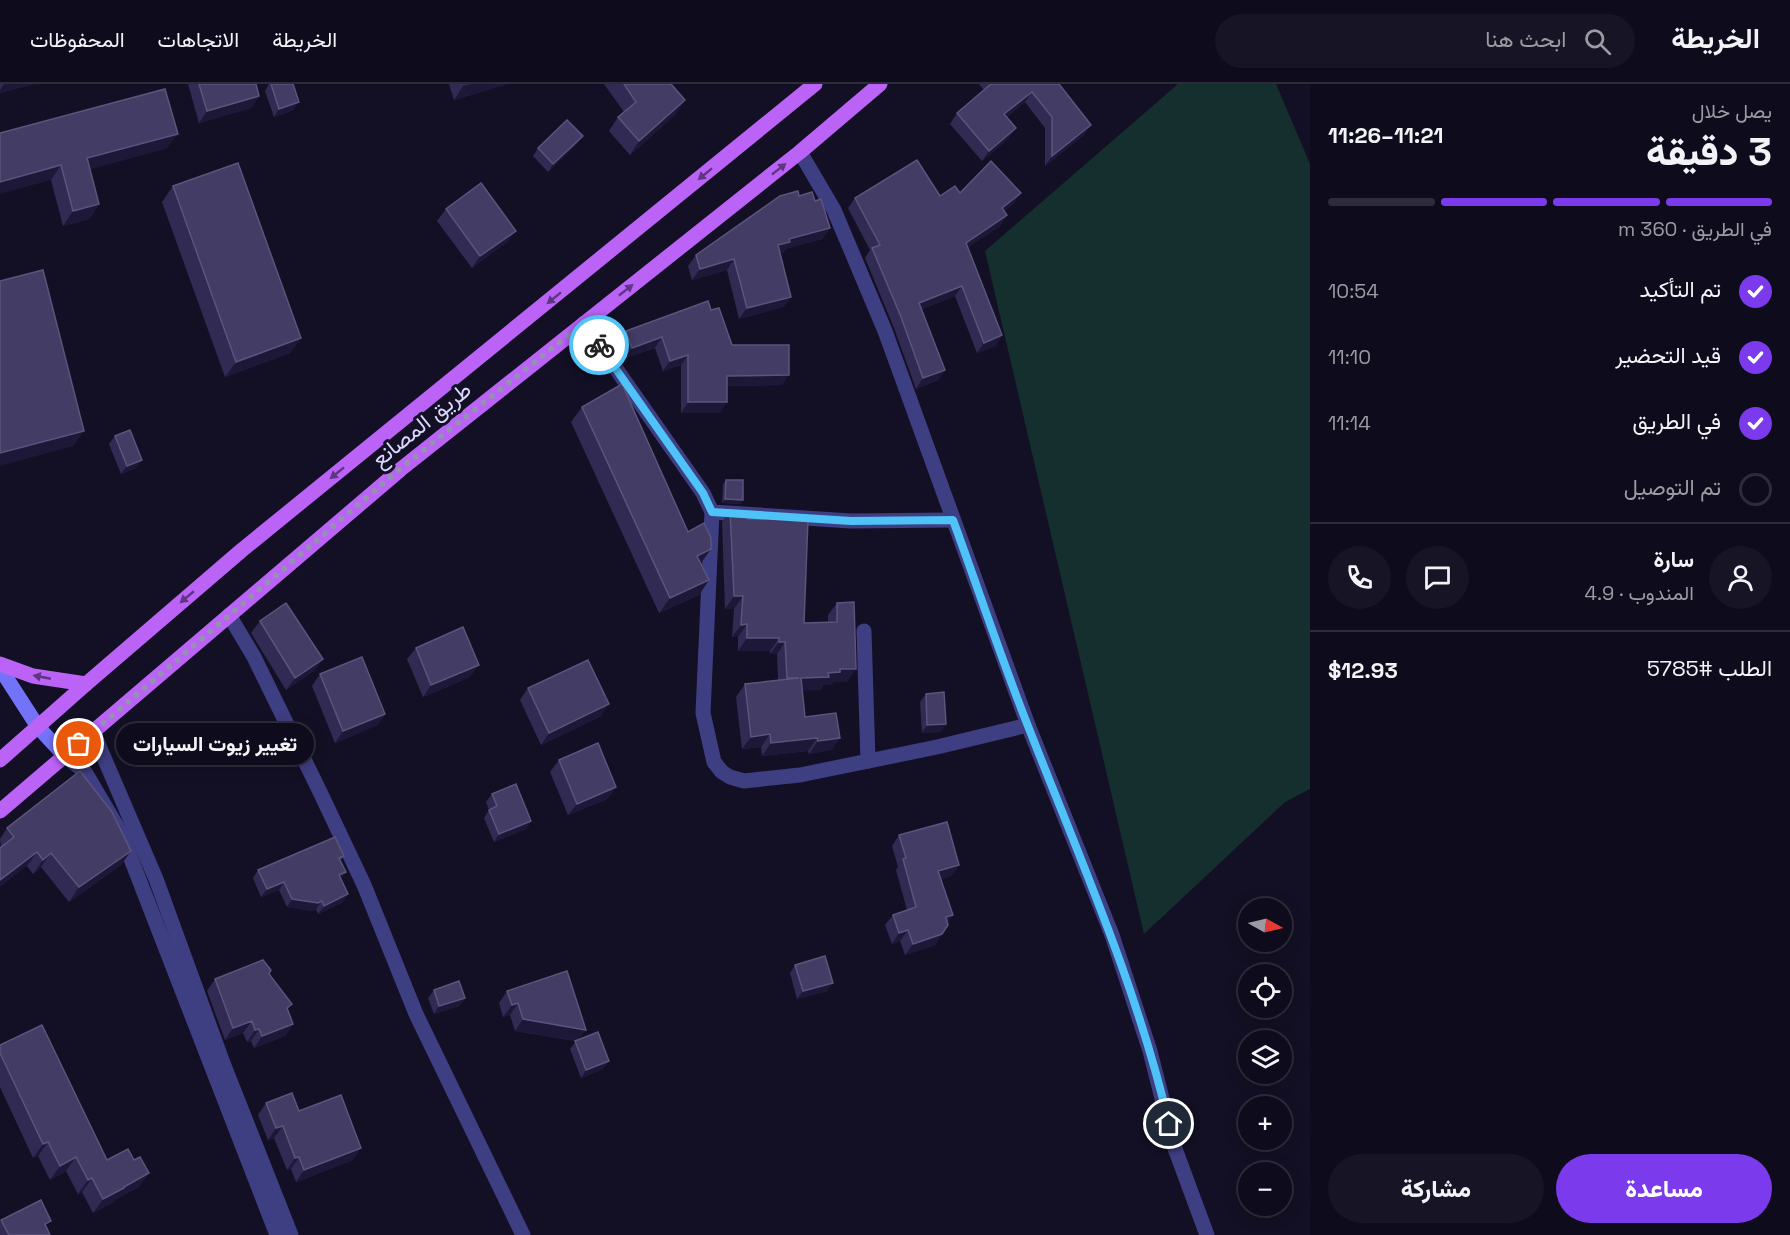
<!DOCTYPE html>
<html lang="ar">
<meta charset="utf-8">
<style>
:root{--surface:#0e0c1c;--page:#171525;--text:#f1f3f6;--muted:#9b9ba3;--line:#2e2c3b;--accent:#7c3aed}
body{margin:0;font-family:"Space Grotesk",Vazirmatn,sans-serif;background:var(--page);color:var(--text);direction:rtl;height:100vh;display:flex;flex-direction:column;font-size:22px;white-space:nowrap}
*{box-sizing:border-box;margin:0}
p{font-size:20px;color:var(--muted)}
.icon{flex:none;width:33px;height:33px;fill:none;stroke:currentColor;stroke-width:2;stroke-linecap:round;stroke-linejoin:round}
.map{position:relative;flex:1;overflow:hidden;direction:ltr}
.side{display:flex;flex-direction:column;background:var(--surface);width:480px}
.side>*{flex:none}
.needle{width:39px;rotate:98deg}
.controls{position:absolute;left:1238px;top:814px;display:grid;gap:12px}
.controls a{display:grid;place-items:center;width:54px;height:54px;border-radius:50%;background:var(--surface);box-shadow:0 3px 15px #0003,0 0 0 2px var(--line);font-size:30px}
.pin{position:absolute;display:grid;place-items:center;width:51px;height:51px;color:#fff;margin:-26px;border:3px solid #fff;border-radius:50%;box-shadow:0 2px 6px #0007}
.courier{position:absolute;display:grid;place-items:center;width:60px;height:60px;margin:-30px;border:4px solid #4fc3f7;border-radius:50%;background:#fff;color:#222;box-shadow:0 2px 8px #0007}
.bubble{position:absolute;height:42px;border-radius:21px;background:var(--surface);box-shadow:0 3px 15px #0003,0 0 0 2px var(--line);font-size:20px;font-weight:800;line-height:42px;text-align:center;direction:rtl}
.head em{font-style:normal;font-weight:800}
.head div{display:flex;flex-direction:column-reverse}
.head{display:flex;align-items:center;justify-content:space-between;height:102px;padding:0 18px}
h1{font-size:39px;font-weight:800;line-height:45px}
.bar{display:grid;grid-template-columns:repeat(4,1fr);gap:9px 6px;align-content:center;height:72px;padding:0 18px}
.bar i{height:8px;border-radius:4px;background:var(--line)}
.bar .on{background:var(--accent)}
.bar p{grid-column:span 4}
.line{display:flex;align-items:center;gap:15px;padding:0 18px;border-top:2px solid var(--line)}
.line div{flex:1}
.round{display:grid;place-items:center;flex:none;width:63px;height:63px;border-radius:32px;background:var(--page)}
ol{padding:0 18px;list-style:none}
li{display:flex;align-items:center;gap:18px;height:66px}
li p{margin-inline-start:auto}
li .icon{padding:6px;border-radius:50%;background:var(--accent);color:#fff;stroke-width:4}
li:last-child{color:var(--muted)}
li i{width:33px;height:33px;border:3px solid var(--line);border-radius:50%}
.cta{display:flex;gap:12px;margin-top:auto;padding:12px 18px}
.cta a{flex:1;height:69px;border-radius:36px;background:var(--accent);color:#fff;font-size:24px;font-weight:800;line-height:69px;text-align:center}
.cta a+a{background:var(--page);color:var(--text)}
header{display:flex;align-items:center;gap:36px;box-sizing:border-box;height:84px;padding:0 30px;background:var(--surface);border-bottom:2px solid var(--line)}
header strong{font-size:28px}
nav{display:flex;gap:33px;margin-inline-start:auto;font-size:21px}
.search{width:420px;height:54px;background:var(--page);display:flex;align-items:center;gap:15px;box-sizing:border-box;padding:0 21px;border-radius:33px;color:var(--muted);font-size:22px}
main{display:flex;flex:1;min-height:0}
.map>svg:first-child{display:block}
</style>
<header>
<strong>الخريطة</strong>
<div class="search"><svg class="icon" aria-label="search" viewBox="0 0 24 24"><circle cx="10" cy="10" r="6"/><path d="M15 15l6 6"/></svg>ابحث هنا</div>
<nav><a>الخريطة</a><a>الاتجاهات</a><a>المحفوظات</a></nav>
</header>
<main>
<section class="side">
<div class="head"><div><h1>3 دقيقة</h1><p>يصل خلال</p></div><em>11:21–11:26</em></div>
<div class="bar"><i class="on"></i><i class="on"></i><i class="on"></i><i></i><p>في الطريق · 360 m</p></div>
<ol>
<li><svg class="icon" aria-label="check" viewBox="0 0 24 24"><path d="M5 12l5 5 9-10"/></svg>تم التأكيد<p>10:54</p></li>
<li><svg class="icon" aria-label="check" viewBox="0 0 24 24"><path d="M5 12l5 5 9-10"/></svg>قيد التحضير<p>11:10</p></li>
<li><svg class="icon" aria-label="check" viewBox="0 0 24 24"><path d="M5 12l5 5 9-10"/></svg>في الطريق<p>11:14</p></li>
<li><i></i>تم التوصيل</li>
</ol>
<div class="line" style="height:108px"><a class="round"><svg class="icon" aria-label="person" viewBox="0 0 24 24"><circle cx="12" cy="8" r="4"/><path d="M4 21q1-7 8-7t8 7"/></svg></a><div><b>سارة</b><p>المندوب · 4.9</p></div><a class="round"><svg class="icon" aria-label="chat" viewBox="0 0 24 24"><path d="M4 5h16v11H9l-5 4z"/></svg></a><a class="round"><svg class="icon" aria-label="phone" viewBox="0 0 24 24"><path d="M5 4h4l2 5-3 2q2 4 5 5l2-3 5 2v4C11 20 4 13 5 4z"/></svg></a></div>
<div class="line" style="height:78px"><div>الطلب #5785</div><b>$12.93</b></div>
<div class="cta"><a>مساعدة</a><a>مشاركة</a></div>
</section>
<div class="map">
<svg width="1310" height="1151" viewBox="0 0 1310 1151">
<rect width="100%" height="100%" fill="#131025"/>
<polygon fill="#142f2d" points="1178,0 1276,0 1310,80 1310,705 1285,718 1144,850 985,167"/>
<g fill="none" stroke-linecap="round" stroke-linejoin="round">
<g stroke="#3e3e82" stroke-width="15">
<polyline points="800,68 834,126 885,247 1028,641 1112,851 1150,967 1174,1062 1207,1151"/>
<polyline points="584,239 703,409 712,428 851,437 953,436"/>
<polyline points="712,428 703,629 714,678 722,688 730,693 744,697 800,691 937,663 1028,641"/>
<polyline points="229,531 254,573 321,710 364,801 416,930 523,1151"/>
<polyline points="864,547 868,677"/>
<polyline points="93,648 156,795 223,979 291,1151"/>
<polyline points="64,671 85,688 121,749 277,1151"/>
</g>
<polyline stroke="#7273f8" stroke-width="15" points="0,584 38,643 64,671"/>
<g stroke="#bb63f7" stroke-width="15">
<polyline points="0,580 33,592 86,600"/>
<polyline points="0,676 86,600 242,466 815,0"/>
<polyline points="0,727 401,385 800,68 880,0"/>
</g>
</g>
<g fill="#312a52">
<polygon points="0,0 33,0 0,9"/>
<polygon points="188,0 256,0 259,12 251,24 199,39"/>
<polygon points="269,0 293,0 293,26 274,33 265,7"/>
<polygon points="449,0 507,0 454,16"/>
<polygon points="604,0 671,0 676,30 630,71 609,47 618,33 624,28"/>
<polygon points="979,0 1059,0 1084,51 1045,82 1045,44 1025,18 1007,33 1009,54 982,77 950,40 957,29 984,6"/>
<polygon points="0,49 167,64 90,85 99,120 89,135 63,142 51,96"/>
<polygon points="577,60 548,88 533,72 538,64"/>
<polygon points="173,102 301,254 290,269 225,293 162,118"/>
<polygon points="960,109 1014,119 1004,127 1007,131 1000,142 968,163 1002,251 995,262 977,269 955,212 922,225 945,286 938,296 916,305 894,244 865,174 870,166 848,124 855,114 940,112"/>
<polygon points="799,112 815,117 830,144 822,155 785,165 783,169 780,169 791,213 783,223 739,235 727,186 692,196 688,182 696,171"/>
<polygon points="446,125 507,158 472,184 437,137"/>
<polygon points="711,226 732,261 782,301 727,302 720,329 681,329 681,281 663,287 655,264 625,274 619,257 626,247"/>
<polygon points="582,323 688,448 711,465 701,479 709,496 699,511 659,529 571,338"/>
<polygon points="115,352 136,384 121,390 109,360"/>
<polygon points="726,396 743,416 740,420 722,419 723,400"/>
<polygon points="730,426 748,435 804,539 828,538 828,531 837,519 847,598 833,598 831,601 823,601 820,606 802,606 805,633 840,654 831,666 809,670 808,667 762,672 761,663 742,665 736,613 745,600 778,596 777,570 770,570 770,567 738,567 738,553 732,553 734,525 725,525 722,438"/>
<polygon points="260,537 315,586 286,606 251,549"/>
<polygon points="416,564 470,593 423,613 407,575"/>
<polygon points="320,590 385,630 377,641 335,659 312,602"/>
<polygon points="528,604 601,632 541,661 520,616"/>
<polygon points="926,610 946,640 940,648 922,649 920,618"/>
<polygon points="559,676 616,703 607,715 568,731 550,688"/>
<polygon points="492,710 531,737 526,745 494,758 484,734 489,726 486,718"/>
<polygon points="7,744 131,767 121,781 69,818 41,783 33,790 27,782 1,763 0,755"/>
<polygon points="899,751 959,781 951,792 941,795 948,839 935,861 905,871 900,857 892,860 885,841 893,831 907,826 896,786 898,783 892,762"/>
<polygon points="344,772 341,776 343,818 318,830 316,825 312,827 287,823 279,806 261,813 253,794 258,786"/>
<polygon points="795,881 827,907 797,915 790,889"/>
<polygon points="269,890 288,927 293,940 285,952 254,964 251,957 247,958 243,949 225,956 207,907 215,895"/>
<polygon points="434,906 465,914 459,922 434,930 428,914"/>
<polygon points="507,907 579,956 603,985 581,994 570,965 576,957 515,947 510,931 503,933 499,919"/>
<polygon points="0,969 107,1076 139,1103 116,1115 114,1118 93,1129 82,1108 78,1110 66,1087 50,1096 38,1072 33,1074 0,1003"/>
<polygon points="266,1019 299,1027 353,1076 296,1098 291,1085 287,1086 274,1054 268,1056 258,1031"/>
<polygon points="1,1136 46,1144 50,1151 0,1151 0,1138"/>
</g>
<g fill="#1d1838">
<polygon points="4,0 33,0 0,9 0,6"/>
<polygon points="471,0 507,0 454,16 463,2"/>
<polygon points="1032,8 1025,18 997,41 1004,30"/>
<polygon points="259,12 251,24 199,39 207,27"/>
<polygon points="685,16 676,30 630,71 639,57"/>
<polygon points="299,18 293,26 274,33 279,25"/>
<polygon points="1091,41 1084,51 1045,82 1052,72"/>
<polygon points="1016,44 1009,54 982,77 989,67"/>
<polygon points="178,50 167,64 77,89 87,74"/>
<polygon points="583,52 577,60 548,88 553,80"/>
<polygon points="61,81 51,96 0,110 0,98"/>
<polygon points="1021,109 1014,119 995,134 1002,124"/>
<polygon points="99,120 89,135 63,142 73,127"/>
<polygon points="1007,131 1000,142 959,169 966,159"/>
<polygon points="830,144 822,155 785,165 783,169 770,172 778,161 789,155"/>
<polygon points="516,147 507,158 472,184 480,172"/>
<polygon points="734,175 727,186 692,196 700,185"/>
<polygon points="962,202 955,212 912,229 919,219"/>
<polygon points="791,213 783,223 739,235 747,224"/>
<polygon points="1002,251 995,262 977,269 984,259"/>
<polygon points="662,253 655,264 625,274 632,264"/>
<polygon points="301,254 290,269 225,293 236,278"/>
<polygon points="688,271 681,281 663,287 670,277"/>
<polygon points="945,286 938,296 916,305 923,294"/>
<polygon points="789,291 782,301 720,302 727,292"/>
<polygon points="688,318 727,318 720,329 681,329"/>
<polygon points="84,347 73,362 0,382 0,369"/>
<polygon points="142,376 136,384 121,390 127,382"/>
<polygon points="725,415 743,416 740,420 722,419"/>
<polygon points="711,465 700,480 697,472"/>
<polygon points="709,496 699,511 659,529 670,514"/>
<polygon points="734,512 743,512 734,525 725,525"/>
<polygon points="747,540 738,553 732,553 741,541"/>
<polygon points="747,554 779,554 770,567 738,567"/>
<polygon points="779,558 785,558 777,570 770,570"/>
<polygon points="323,575 315,586 286,606 295,594"/>
<polygon points="479,581 470,593 423,613 431,601"/>
<polygon points="840,585 856,585 847,598 833,598 831,601 823,601 820,606 792,607 801,594"/>
<polygon points="609,620 601,632 541,661 549,649"/>
<polygon points="385,630 377,641 335,659 343,647"/>
<polygon points="946,640 940,648 922,649 927,641"/>
<polygon points="770,650 761,663 742,665 751,653"/>
<polygon points="817,654 808,667 762,672 771,659"/>
<polygon points="840,654 831,666 809,670 818,657"/>
<polygon points="616,703 607,715 568,731 577,720"/>
<polygon points="531,737 526,745 494,758 499,750"/>
<polygon points="131,767 121,781 69,818 79,803"/>
<polygon points="37,768 27,782 0,803 0,796"/>
<polygon points="51,769 41,783 33,790 43,776"/>
<polygon points="959,781 951,792 931,797 938,787"/>
<polygon points="346,788 341,796 339,791"/>
<polygon points="284,798 279,806 261,813 267,805"/>
<polygon points="348,810 343,818 318,830 324,822"/>
<polygon points="292,815 322,817 316,825 312,827 287,823"/>
<polygon points="953,831 946,841 946,833"/>
<polygon points="908,846 900,857 892,860 899,849"/>
<polygon points="942,850 935,861 905,871 913,860"/>
<polygon points="833,899 827,907 797,915 803,907"/>
<polygon points="465,914 459,922 434,930 439,922"/>
<polygon points="518,919 510,931 503,933 512,921"/>
<polygon points="523,935 586,946 578,957 515,947"/>
<polygon points="252,937 243,949 225,956 233,944"/>
<polygon points="293,940 285,952 254,964 262,952"/>
<polygon points="259,945 251,957 247,958 255,946"/>
<polygon points="609,977 603,985 581,994 586,986"/>
<polygon points="283,1042 274,1054 268,1056 276,1044"/>
<polygon points="48,1058 38,1072 33,1074 43,1060"/>
<polygon points="361,1064 353,1076 296,1098 304,1086"/>
<polygon points="76,1073 66,1087 50,1096 60,1082"/>
<polygon points="299,1073 291,1085 287,1086 295,1074"/>
<polygon points="149,1089 139,1103 116,1115 114,1118 93,1129 103,1115 124,1103"/>
<polygon points="92,1094 82,1108 78,1110 88,1096"/>
</g>
<g fill="#433c64" stroke="#5b547c" stroke-width="1.5">
<polygon points="199,0 256,0 259,12 207,27"/>
<polygon points="271,0 293,0 299,18 279,25"/>
<polygon points="624,0 671,0 685,16 639,57 618,33 636,18"/>
<polygon points="991,0 1059,0 1091,41 1052,72 1052,33 1032,8 1004,30 1016,44 989,67 957,29"/>
<polygon points="165,5 178,50 87,74 99,120 73,127 61,81 0,98 0,49"/>
<polygon points="567,36 583,52 553,80 538,64"/>
<polygon points="917,76 940,112 955,102 960,109 991,77 1021,109 1002,124 1007,131 966,159 1002,251 984,259 962,202 919,219 945,286 923,294 901,233 872,164 880,161 855,114"/>
<polygon points="238,79 301,254 236,278 173,102"/>
<polygon points="481,99 516,147 480,172 446,125"/>
<polygon points="798,107 799,112 812,108 815,117 821,115 830,144 789,155 790,158 778,161 791,213 747,224 734,175 700,185 696,171 780,112"/>
<polygon points="43,186 84,347 0,369 0,197"/>
<polygon points="708,217 711,226 719,224 732,261 789,261 789,291 727,292 727,318 688,318 688,271 670,277 662,253 632,264 626,247"/>
<polygon points="622,300 688,448 704,439 711,454 711,465 697,472 709,496 670,514 582,323"/>
<polygon points="130,346 142,376 127,382 115,352"/>
<polygon points="726,396 743,396 743,416 725,415"/>
<polygon points="730,426 748,427 748,435 808,435 804,539 837,538 837,519 854,518 856,585 840,585 840,588 828,589 829,593 801,594 805,633 836,629 840,654 818,657 817,654 771,659 770,650 751,653 745,600 799,594 787,594 785,558 779,558 779,554 747,554 747,540 741,541 743,512 734,512"/>
<polygon points="286,519 323,575 295,594 260,537"/>
<polygon points="463,543 479,581 431,601 416,564"/>
<polygon points="362,573 385,630 343,647 320,590"/>
<polygon points="588,576 609,620 549,649 528,604"/>
<polygon points="944,608 946,640 927,641 926,610"/>
<polygon points="598,659 616,703 577,720 559,676"/>
<polygon points="80,687 112,728 131,767 79,803 51,769 43,776 37,768 0,796 0,764 14,753 7,744"/>
<polygon points="516,700 531,737 499,750 489,726 497,722 492,710"/>
<polygon points="947,738 959,781 938,787 953,831 946,833 948,841 942,850 913,860 908,846 899,849 893,831 916,823 903,775 906,774 899,751"/>
<polygon points="335,753 344,772 339,774 346,788 339,791 348,810 324,822 322,817 318,819 292,815 284,798 267,805 258,786"/>
<polygon points="825,872 833,899 803,907 795,881"/>
<polygon points="263,876 271,886 269,890 292,920 287,924 293,940 262,952 259,945 255,946 252,937 233,944 215,895"/>
<polygon points="567,887 586,946 523,935 518,919 512,921 507,907"/>
<polygon points="459,897 465,914 439,922 434,906"/>
<polygon points="42,941 107,1076 128,1065 134,1076 140,1073 149,1089 124,1103 124,1104 103,1115 92,1094 88,1096 76,1073 60,1082 48,1058 43,1060 0,969 0,961"/>
<polygon points="598,948 609,977 586,986 575,957"/>
<polygon points="292,1009 299,1027 341,1011 361,1064 304,1086 299,1073 295,1074 283,1042 276,1044 266,1019"/>
<polygon points="41,1116 51,1137 45,1140 50,1151 9,1151 1,1136"/>
</g>
<defs><path id="oneway-solid" d="M-6-.8H1V-3.2L6.5 0L1 3.2V.8H-6Z" transform="scale(1.5)"/></defs>
<g fill="#5f3584">
<use href="#oneway-solid" transform="translate(779 85) rotate(-38)"/>
<use href="#oneway-solid" transform="translate(705 90) rotate(141)"/>
<use href="#oneway-solid" transform="translate(626 206) rotate(-38)"/>
<use href="#oneway-solid" transform="translate(554 214) rotate(141)"/>
<use href="#oneway-solid" transform="translate(337 389) rotate(141)"/>
<use href="#oneway-solid" transform="translate(187 513) rotate(140)"/>
<use href="#oneway-solid" transform="translate(42 593) rotate(-169)"/>
</g>
<g fill="none" stroke-linecap="round" stroke-linejoin="round">
<polyline stroke="#9491b1" stroke-width="6" stroke-dasharray="0 10.8" points="79,660 401,384 584,239 599,261"/>
<path stroke="#4fc3f7" stroke-width="8" d="M599 261 703 409 712 428 851 437 953 436C978 504 1001 574 1028 642 1079 773 1137 902 1169 1040"/>
</g>
<g text-anchor="middle" stroke-width="6" stroke-linejoin="round" paint-order="stroke">
<g font-size="22" fill="#dad6fd" stroke="#131025">
<text transform="translate(421 340) rotate(-39)" y="8">طريق المصانع</text>
</g>
</g>
</svg>
<div class="controls">
<a><svg class="needle" viewBox="-14 -14 28 28"><path d="M0-13l5 13h-10z" fill="#e53935"/><path d="M0 13l5-13h-10z" fill="#9b9ba3"/></svg></a>
<a><svg class="icon" aria-label="locate" viewBox="0 0 24 24"><circle cx="12" cy="12" r="6"/><path d="M12 2v4M12 18v4M2 12h4M18 12h4"/></svg></a>
<a><svg class="icon" aria-label="layers" viewBox="0 0 24 24"><path d="M12 4l9 5-9 5-9-5zM3 14l9 5 9-5"/></svg></a>
<a>+</a>
<a>−</a>
</div>
<div class="pin" style="left:79px;top:660px;background:#ea580c"><svg class="icon" aria-label="bag" viewBox="0 0 24 24"><path d="M5 8h14l-1 12H6zM9 8a3 3 0 0 1 6 0"/></svg></div>
<div class="pin" style="left:1169px;top:1040px;background:#1f2937"><svg class="icon" aria-label="home" viewBox="0 0 24 24"><path d="M3 11l9-7 9 7M6 9v11h12V9"/></svg></div>
<div class="courier" style="left:599px;top:261px"><svg class="icon" aria-label="bike" viewBox="0 0 24 24"><circle cx="6" cy="16" r="4"/><circle cx="18" cy="16" r="4"/><path d="M6 16l4-8h5l3 8M10 8l3 8H6M13 5h3"/></svg></div>
<div class="bubble" style="left:116px;top:639px;width:198px">تغيير زيوت السيارات</div>
</div>
</main>
